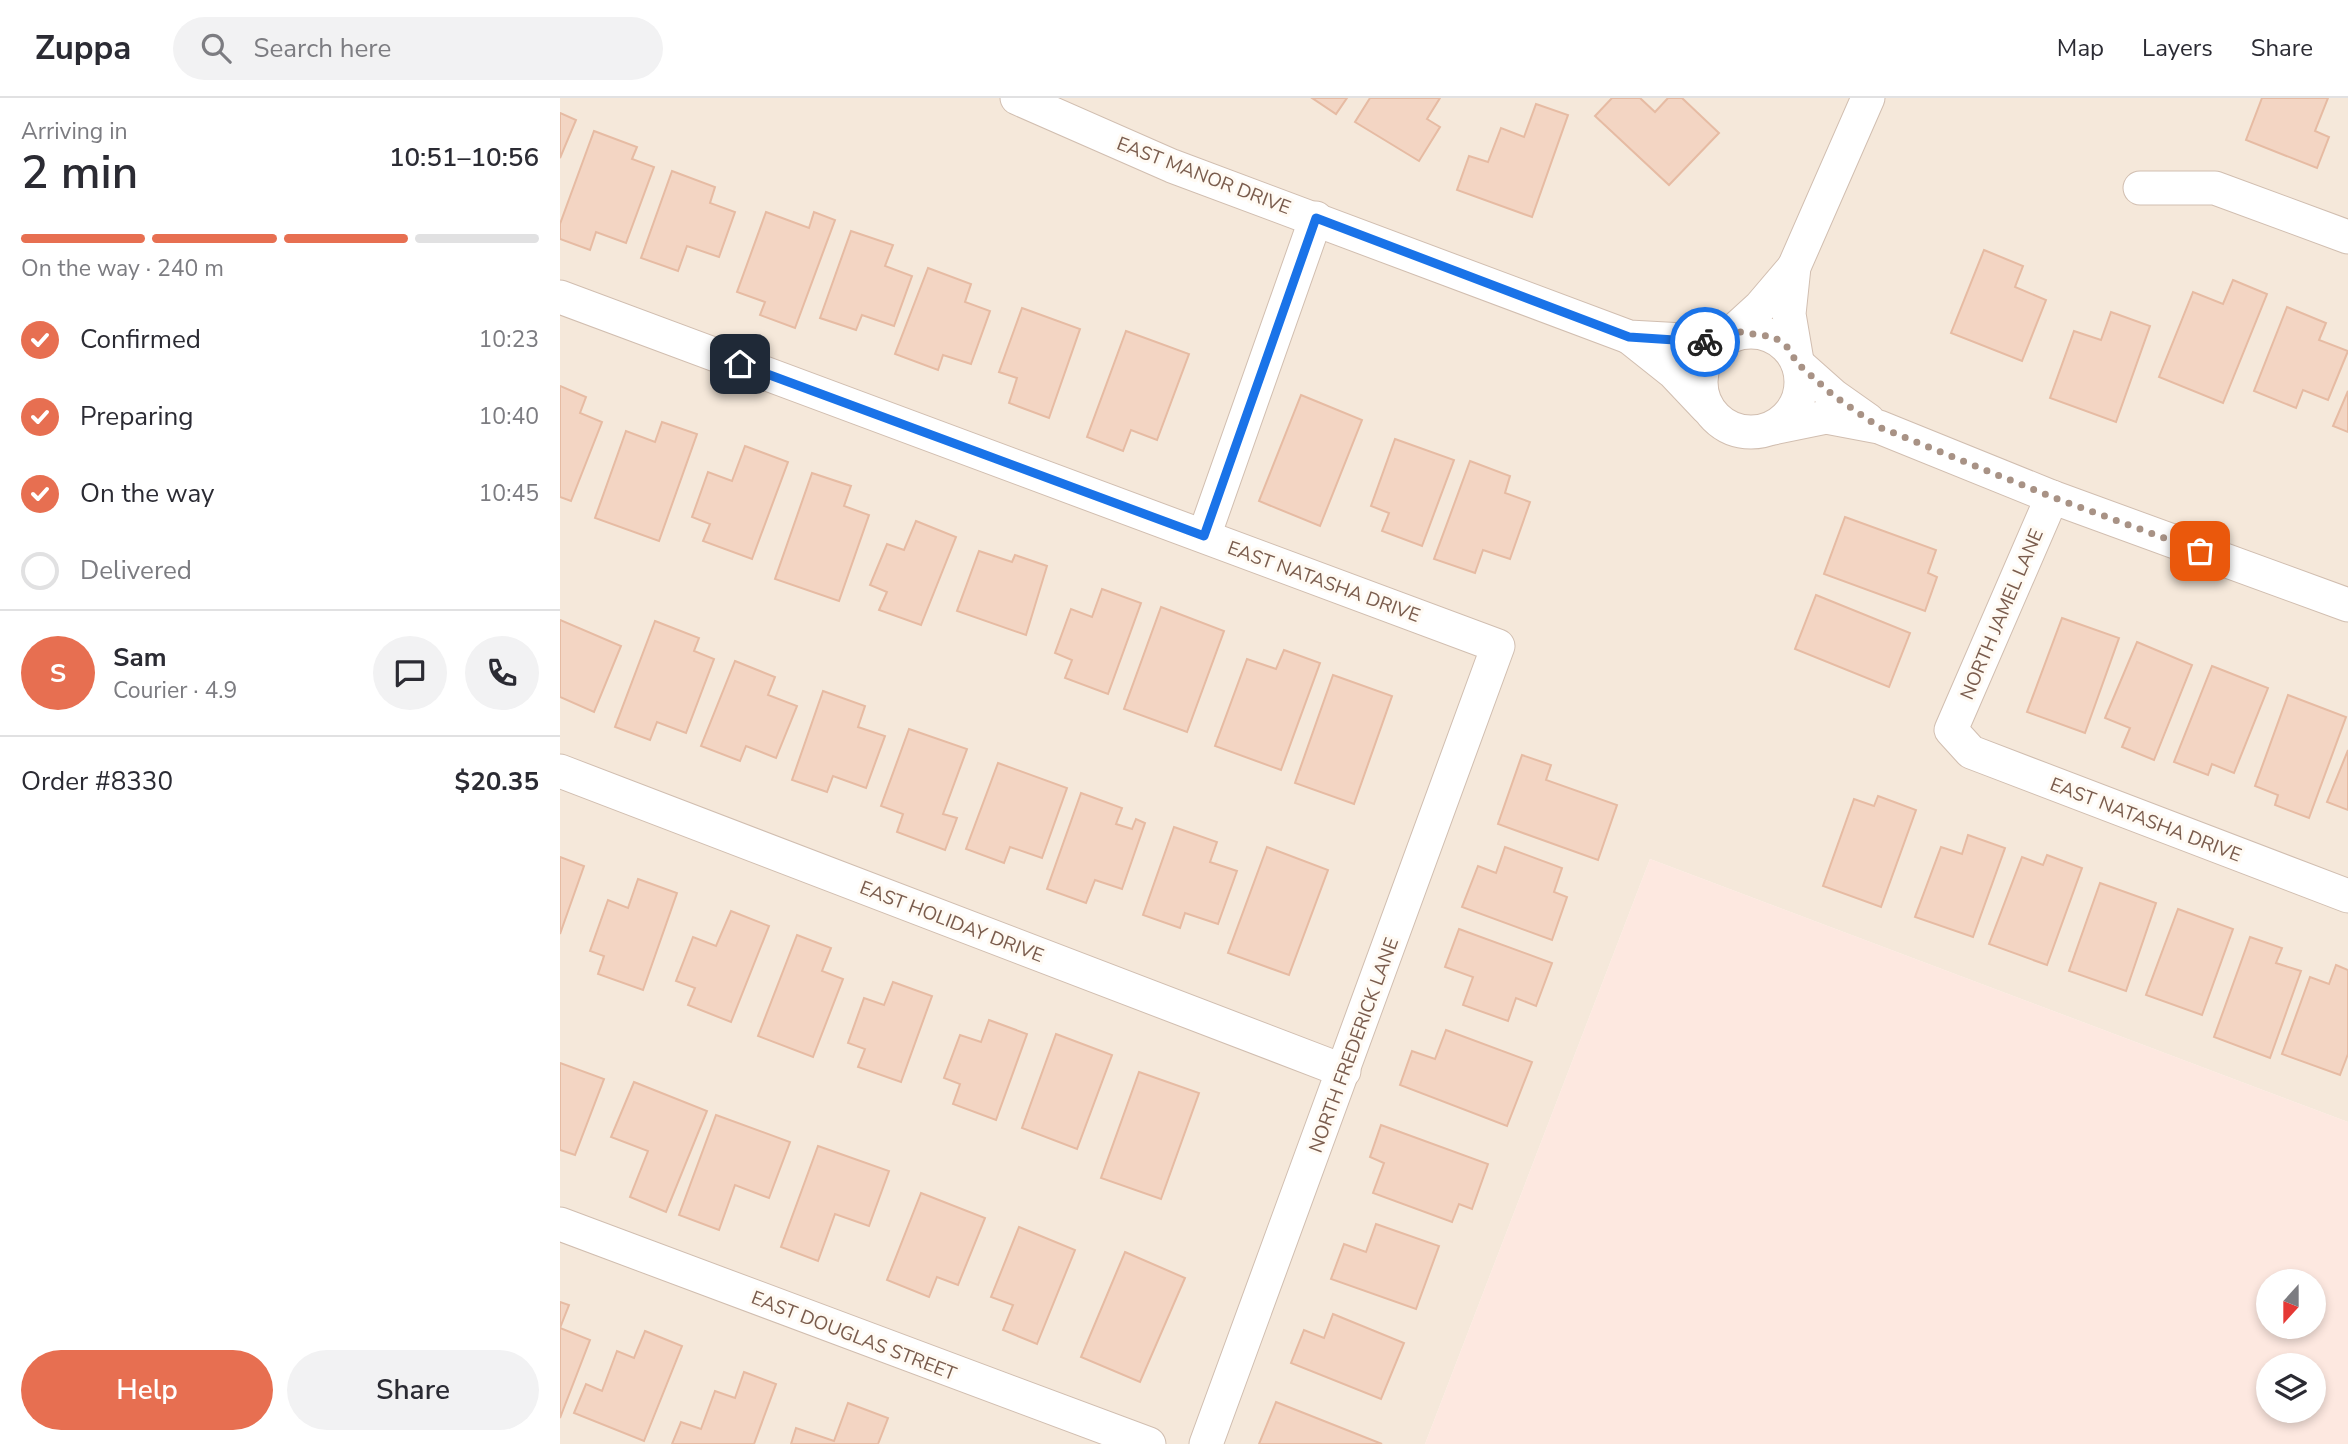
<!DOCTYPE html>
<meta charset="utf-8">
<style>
:root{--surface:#fff;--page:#f2f2f3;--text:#2b2b33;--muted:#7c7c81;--line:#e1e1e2;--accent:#e76f51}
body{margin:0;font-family:"Nunito Sans",sans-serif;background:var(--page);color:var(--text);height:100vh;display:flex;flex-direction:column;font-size:26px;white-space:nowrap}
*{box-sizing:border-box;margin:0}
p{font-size:23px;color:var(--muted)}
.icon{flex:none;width:38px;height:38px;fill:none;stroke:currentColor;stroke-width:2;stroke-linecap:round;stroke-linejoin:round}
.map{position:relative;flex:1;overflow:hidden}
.panel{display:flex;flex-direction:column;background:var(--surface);width:560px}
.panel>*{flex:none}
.needle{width:46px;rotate:201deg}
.tools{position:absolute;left:1696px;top:1171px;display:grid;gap:14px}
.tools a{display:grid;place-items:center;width:70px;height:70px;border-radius:50%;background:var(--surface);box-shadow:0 4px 10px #0003;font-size:35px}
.pin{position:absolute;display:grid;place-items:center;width:60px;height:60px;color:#fff;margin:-30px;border-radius:14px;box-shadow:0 4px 10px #0006}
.courier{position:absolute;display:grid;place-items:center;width:70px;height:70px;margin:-35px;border:5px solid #1a73e8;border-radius:50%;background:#fff;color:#222;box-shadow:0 2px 9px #0007}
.summary em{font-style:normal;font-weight:600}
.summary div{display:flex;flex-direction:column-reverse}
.summary{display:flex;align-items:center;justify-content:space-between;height:119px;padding:0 21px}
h1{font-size:46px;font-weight:600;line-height:52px}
.bar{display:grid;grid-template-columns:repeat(4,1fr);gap:10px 7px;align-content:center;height:84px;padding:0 21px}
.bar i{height:9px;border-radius:5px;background:var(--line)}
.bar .active{background:var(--accent)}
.bar p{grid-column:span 4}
.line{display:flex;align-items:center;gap:18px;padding:0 21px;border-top:2px solid var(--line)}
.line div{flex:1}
.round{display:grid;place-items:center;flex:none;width:74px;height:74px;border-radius:37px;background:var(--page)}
ol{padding:0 21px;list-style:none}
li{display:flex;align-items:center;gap:21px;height:77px}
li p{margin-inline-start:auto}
li .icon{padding:7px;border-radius:50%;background:var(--accent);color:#fff;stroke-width:4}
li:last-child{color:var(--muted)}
li i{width:38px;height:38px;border:4px solid var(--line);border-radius:50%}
.cta{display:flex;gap:14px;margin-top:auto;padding:14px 21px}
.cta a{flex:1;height:80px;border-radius:42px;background:var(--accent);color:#fff;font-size:28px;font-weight:600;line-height:80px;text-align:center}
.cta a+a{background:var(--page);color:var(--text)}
header{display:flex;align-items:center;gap:42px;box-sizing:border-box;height:98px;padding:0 35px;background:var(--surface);border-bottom:2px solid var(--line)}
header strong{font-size:33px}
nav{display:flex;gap:38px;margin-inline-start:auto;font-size:24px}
.search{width:490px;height:63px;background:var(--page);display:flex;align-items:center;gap:18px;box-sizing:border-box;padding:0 24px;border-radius:38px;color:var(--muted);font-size:26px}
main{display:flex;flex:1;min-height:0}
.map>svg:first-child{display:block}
</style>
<header>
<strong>Zuppa</strong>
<div class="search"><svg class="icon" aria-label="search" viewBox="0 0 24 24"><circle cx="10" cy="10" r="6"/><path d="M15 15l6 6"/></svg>Search here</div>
<nav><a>Map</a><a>Layers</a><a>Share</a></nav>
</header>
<main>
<section class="panel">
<div class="summary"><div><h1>2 min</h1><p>Arriving in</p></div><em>10:51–10:56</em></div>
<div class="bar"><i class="active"></i><i class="active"></i><i class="active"></i><i></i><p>On the way · 240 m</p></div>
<ol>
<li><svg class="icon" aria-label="check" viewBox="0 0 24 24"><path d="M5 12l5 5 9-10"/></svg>Confirmed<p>10:23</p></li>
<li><svg class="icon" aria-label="check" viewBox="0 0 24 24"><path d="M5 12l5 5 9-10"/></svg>Preparing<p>10:40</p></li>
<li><svg class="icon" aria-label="check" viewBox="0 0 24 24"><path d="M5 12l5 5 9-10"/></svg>On the way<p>10:45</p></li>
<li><i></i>Delivered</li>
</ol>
<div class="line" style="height:126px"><b class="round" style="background:var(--accent);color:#fff">S</b><div><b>Sam</b><p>Courier · 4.9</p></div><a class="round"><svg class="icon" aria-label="chat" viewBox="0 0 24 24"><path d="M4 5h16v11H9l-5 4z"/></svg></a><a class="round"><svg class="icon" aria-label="phone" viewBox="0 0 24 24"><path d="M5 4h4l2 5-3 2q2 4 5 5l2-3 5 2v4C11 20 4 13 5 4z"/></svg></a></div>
<div class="line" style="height:91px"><div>Order #8330</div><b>$20.35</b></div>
<div class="cta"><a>Help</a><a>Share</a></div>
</section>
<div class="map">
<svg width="1788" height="1346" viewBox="0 0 1788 1346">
<rect width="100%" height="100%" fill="#fdf6ec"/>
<polygon fill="#f5e8da" points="0,0 1788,0 1788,1024 1090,761 865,1346 0,1346"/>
<path fill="#fde8e0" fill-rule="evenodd" d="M1090 761 1788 1024V1346H865ZM1708 1183H1754V1228H1708ZM1708 1267H1754V1312H1708Z"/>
<g fill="#f3d5c3" stroke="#e6bba3" stroke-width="2">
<polygon points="752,0 787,0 776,16"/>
<polygon points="810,0 880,0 867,21 880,29 859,63 795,24"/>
<polygon points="1052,0 1080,0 1095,14 1108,0 1122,0 1159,35 1109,87 1035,18"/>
<polygon points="1702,0 1768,0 1755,33 1769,39 1757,70 1686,42"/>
<polygon points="976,6 1008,17 972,119 897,92 909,58 928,64 941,30 964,39"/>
<polygon points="0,15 16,22 0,60"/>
<polygon points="34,33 77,49 72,61 94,69 66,145 36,134 30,152 0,141 0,126"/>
<polygon points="112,73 155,89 150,105 175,114 159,159 127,148 118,173 81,160"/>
<polygon points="206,114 249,130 254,114 275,122 235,230 200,217 205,204 177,194"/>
<polygon points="291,133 333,147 325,168 352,178 334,228 302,217 296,232 260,220"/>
<polygon points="1424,152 1463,168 1455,189 1486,202 1462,263 1391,235"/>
<polygon points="368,170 411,186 405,204 430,213 411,266 383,257 378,272 335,256"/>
<polygon points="1673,182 1707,196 1663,305 1599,279 1633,194 1663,206"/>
<polygon points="1727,209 1766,225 1759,242 1788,253 1768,302 1743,292 1736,310 1694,293"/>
<polygon points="462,210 520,231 489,320 449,305 457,280 439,274"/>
<polygon points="1551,214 1590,228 1556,324 1490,300 1514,233 1541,242"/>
<polygon points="566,233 629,256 597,342 571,332 563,353 527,339"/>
<polygon points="0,288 26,299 20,315 42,324 11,403 0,399"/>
<polygon points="1788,293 1788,334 1773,328"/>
<polygon points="741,297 802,322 760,428 699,403"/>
<polygon points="102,324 137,336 99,443 35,420 66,333 95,344"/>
<polygon points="835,341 894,362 862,448 822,433 829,415 811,408"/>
<polygon points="185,348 228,364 192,461 143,443 150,426 132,419 148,374 172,383"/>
<polygon points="910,363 950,378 945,395 970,404 950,461 923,452 915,475 874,461"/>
<polygon points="252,375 291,388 284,408 309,417 279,503 215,481"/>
<polygon points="1285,419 1376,452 1368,475 1377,479 1365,513 1264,476"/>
<polygon points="356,423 396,439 361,527 319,512 327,494 310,487 327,446 344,452"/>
<polygon points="419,453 452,464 455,457 487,468 466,537 397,513"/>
<polygon points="542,491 581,505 548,596 505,580 512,562 495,555 511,511 532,519"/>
<polygon points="1256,497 1350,535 1329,589 1235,551"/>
<polygon points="601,509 664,533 627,634 564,611"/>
<polygon points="1502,520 1559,540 1525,635 1467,614"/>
<polygon points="0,522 61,548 34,614 0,599"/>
<polygon points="95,523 139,540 134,553 154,561 126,635 97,624 90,642 55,629"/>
<polygon points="1577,544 1632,567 1594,662 1562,649 1570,630 1545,620"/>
<polygon points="724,552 760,565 721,672 655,648 687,561 716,571"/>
<polygon points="175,563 215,579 208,597 237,608 216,660 186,648 180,663 141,648"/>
<polygon points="1652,568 1708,590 1674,675 1652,666 1648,677 1614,664"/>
<polygon points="773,577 832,598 794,706 735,685"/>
<polygon points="263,593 305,608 298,629 325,638 306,690 273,678 267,694 232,682"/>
<polygon points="1728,597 1786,619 1749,720 1715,707 1718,697 1695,688"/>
<polygon points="349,631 407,651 383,716 397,720 385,752 337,734 343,716 321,708"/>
<polygon points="1788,652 1788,712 1767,704"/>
<polygon points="962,657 991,667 986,682 1057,707 1038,762 938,726"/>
<polygon points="438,665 507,690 482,760 450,749 444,765 406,751"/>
<polygon points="521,695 562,710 556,726 572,731 576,721 585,725 562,791 535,782 526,805 487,791"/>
<polygon points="1318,698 1356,712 1321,809 1263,788 1294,701 1314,708"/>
<polygon points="614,729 657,744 650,764 677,773 658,826 625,815 620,830 583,817"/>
<polygon points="1408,737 1445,750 1413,839 1355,819 1381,749 1402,756"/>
<polygon points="707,749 768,772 729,877 668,855"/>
<polygon points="945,749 1002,770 994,794 1007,799 992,842 902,809 918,768 936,775"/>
<polygon points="1487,757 1522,770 1487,867 1429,846 1462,759 1483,767"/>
<polygon points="0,759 24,768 0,836"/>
<polygon points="78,781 117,795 83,892 38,876 44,858 30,853 48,802 68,810"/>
<polygon points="1540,785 1596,805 1566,893 1509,873"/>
<polygon points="1618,811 1673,831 1642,917 1586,897"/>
<polygon points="171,813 209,828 171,924 128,907 135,890 116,883 133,839 156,848"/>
<polygon points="899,831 992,865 976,908 956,900 948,923 903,907 913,879 885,869"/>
<polygon points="237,837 271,850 262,873 283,881 253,959 198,938"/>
<polygon points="1690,839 1722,850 1716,865 1741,873 1710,960 1654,939"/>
<polygon points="1776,867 1788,872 1788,956 1780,977 1722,956 1750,879 1769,886"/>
<polygon points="333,884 372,898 341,984 298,969 305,951 288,945 304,900 324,907"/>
<polygon points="429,922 467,936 436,1022 393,1006 400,986 384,980 400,937 421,944"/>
<polygon points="886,932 972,964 947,1028 840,987 852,953 875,961"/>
<polygon points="496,936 552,957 517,1051 462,1030"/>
<polygon points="0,965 44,981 15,1057 0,1052"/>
<polygon points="579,974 639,995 601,1101 541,1080"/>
<polygon points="74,984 147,1013 106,1114 70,1099 88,1053 51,1039"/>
<polygon points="156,1017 230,1044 209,1100 175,1087 159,1132 119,1117"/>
<polygon points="821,1027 928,1066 912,1111 899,1106 892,1124 813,1095 824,1065 810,1059"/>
<polygon points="258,1048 329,1073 309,1128 275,1116 258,1163 221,1149"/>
<polygon points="361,1095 425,1120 398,1187 377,1179 369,1199 327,1182"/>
<polygon points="816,1126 879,1148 856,1211 771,1181 784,1146 806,1154"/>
<polygon points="459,1129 515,1152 477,1246 443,1232 453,1207 431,1199"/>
<polygon points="565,1154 625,1180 580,1284 521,1259"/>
<polygon points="0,1204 9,1207 0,1230 30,1242 0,1320"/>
<polygon points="773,1216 844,1245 821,1301 731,1265 744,1232 764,1240"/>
<polygon points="85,1233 122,1248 84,1343 14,1315 26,1286 42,1293 57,1253 74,1260"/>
<polygon points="184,1274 216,1286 194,1346 112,1346 121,1324 141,1331 155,1293 175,1300"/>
<polygon points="716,1304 822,1346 699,1346"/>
<polygon points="288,1305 328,1320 318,1346 231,1346 236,1330 274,1343"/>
</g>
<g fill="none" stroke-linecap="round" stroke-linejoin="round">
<defs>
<g id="minor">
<polyline points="457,0 612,68 1069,239 1160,244"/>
<polyline points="1580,90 1655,90 1788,139"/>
<polyline points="0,199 938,548 646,1346"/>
<circle cx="1191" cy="284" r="50"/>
<polyline points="1069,239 1113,274 1147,310"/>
<polyline points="1166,240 1200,209 1234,169"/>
<polyline points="1237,263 1229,216 1234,169 1308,0"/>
<polyline points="1238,266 1274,298 1308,322"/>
<polyline points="1213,330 1266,319 1319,329 1492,399 1788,507"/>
<polyline points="1492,399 1391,632 1411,654 1788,798"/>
<polyline points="644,438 756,120"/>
<polyline points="0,673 784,973"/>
<polyline points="0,1126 589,1346"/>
</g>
</defs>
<use href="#minor" stroke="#d1beb0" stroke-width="35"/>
<use href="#minor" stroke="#fff" stroke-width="33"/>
</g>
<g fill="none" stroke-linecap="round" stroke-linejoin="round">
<polyline stroke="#a89285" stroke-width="7" stroke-dasharray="0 12.6" points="1145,244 1160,244 1180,234 1214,239 1227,249 1238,266 1274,298 1319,329 1492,399 1640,453"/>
<polyline stroke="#1a73e8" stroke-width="9" points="180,266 644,438 756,120 1069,239 1145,244"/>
</g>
<g text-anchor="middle" stroke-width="6" stroke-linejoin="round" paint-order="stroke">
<g font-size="19" fill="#7a5c4d" stroke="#fffaf3">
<text transform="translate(644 77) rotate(21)" y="7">EAST MANOR DRIVE</text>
<text transform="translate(764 483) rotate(20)" y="7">EAST NATASHA DRIVE</text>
<text transform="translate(1441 516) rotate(-67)" y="7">NORTH JAMEL LANE</text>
<text transform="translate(1586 721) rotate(21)" y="7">EAST NATASHA DRIVE</text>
<text transform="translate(392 823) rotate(21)" y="7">EAST HOLIDAY DRIVE</text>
<text transform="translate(793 947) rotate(-70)" y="7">NORTH FREDERICK LANE</text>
<text transform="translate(294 1237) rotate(21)" y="7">EAST DOUGLAS STREET</text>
</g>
</g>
</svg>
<div class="tools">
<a><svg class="needle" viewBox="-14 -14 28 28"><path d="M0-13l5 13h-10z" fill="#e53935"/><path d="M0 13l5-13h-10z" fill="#7c7c81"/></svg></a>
<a><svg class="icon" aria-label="layers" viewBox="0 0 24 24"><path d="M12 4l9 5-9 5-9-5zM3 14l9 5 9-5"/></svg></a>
</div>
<div class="pin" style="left:1640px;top:453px;background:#ea580c"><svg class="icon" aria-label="bag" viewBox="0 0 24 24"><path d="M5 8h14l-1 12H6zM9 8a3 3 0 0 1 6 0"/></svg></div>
<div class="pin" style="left:180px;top:266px;background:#1f2937"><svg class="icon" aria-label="home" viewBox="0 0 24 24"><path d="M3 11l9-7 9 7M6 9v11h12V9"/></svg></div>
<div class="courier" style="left:1145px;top:244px"><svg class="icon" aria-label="bike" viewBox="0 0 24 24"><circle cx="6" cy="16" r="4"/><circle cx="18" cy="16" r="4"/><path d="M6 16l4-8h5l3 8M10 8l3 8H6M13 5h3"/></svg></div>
</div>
</main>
